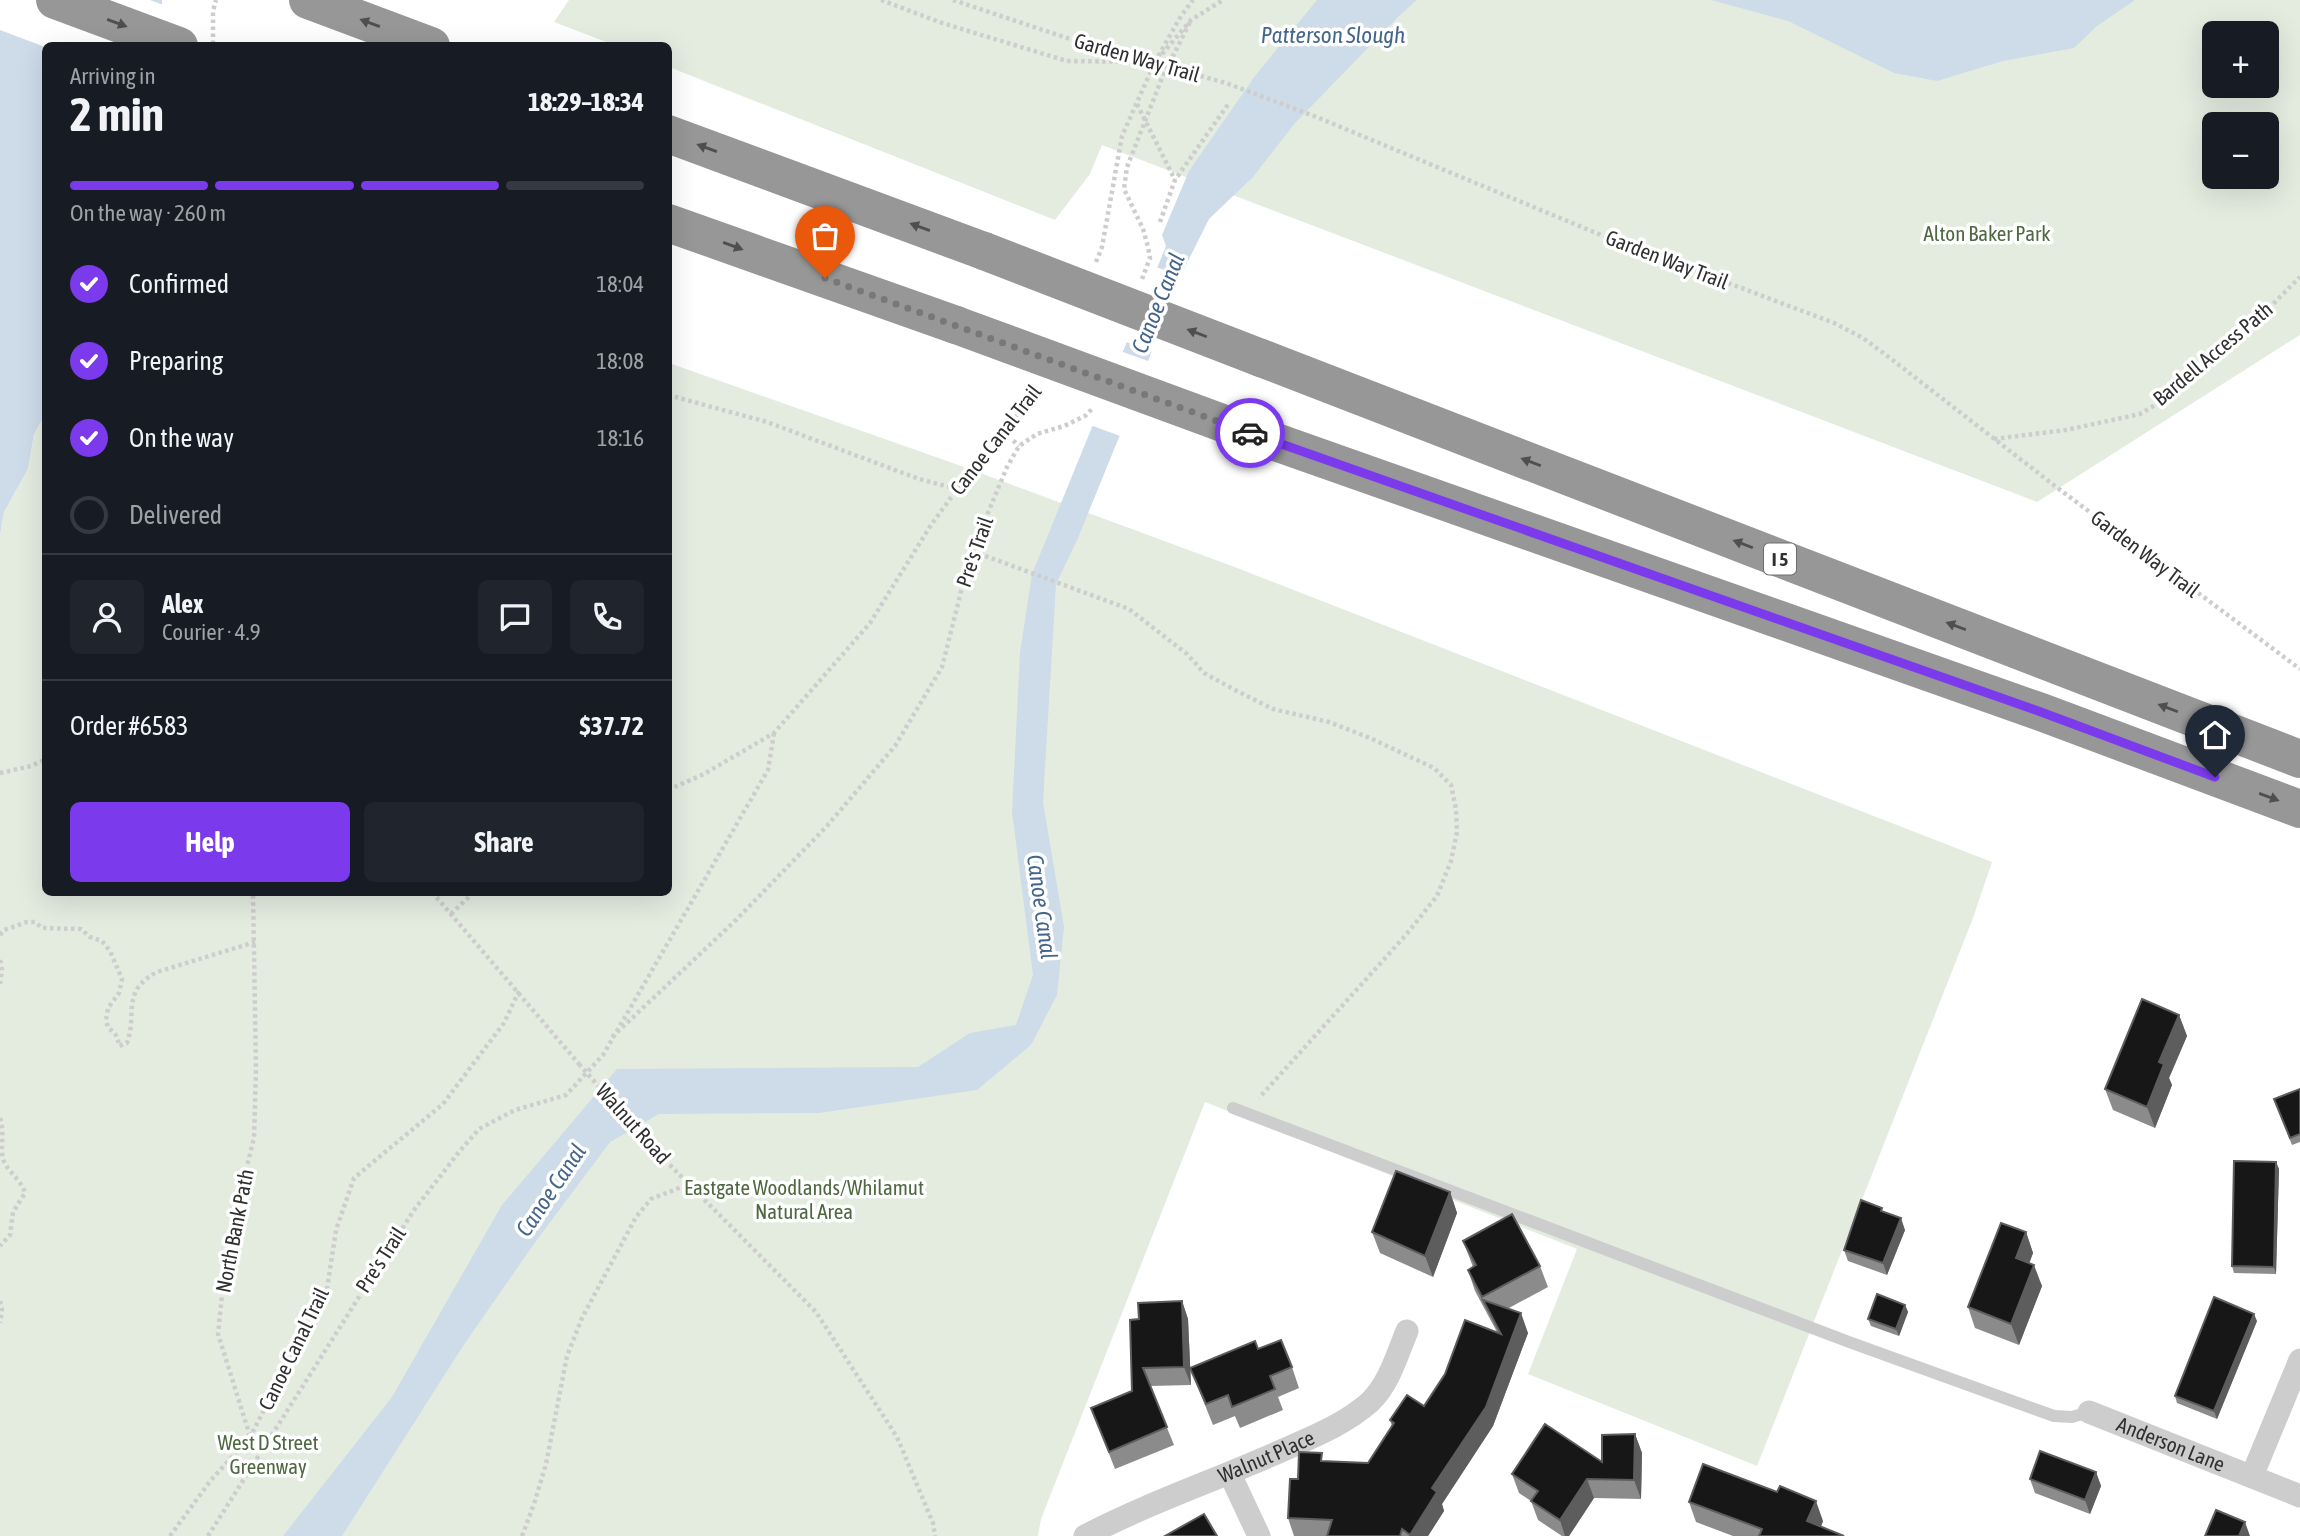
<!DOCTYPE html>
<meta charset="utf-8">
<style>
:root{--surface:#171b24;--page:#20242c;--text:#f1f3f6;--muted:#9ea1a6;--line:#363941;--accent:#7c3aed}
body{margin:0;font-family:"Asap Condensed",sans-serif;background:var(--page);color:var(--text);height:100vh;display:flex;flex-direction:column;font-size:26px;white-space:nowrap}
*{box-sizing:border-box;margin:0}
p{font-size:23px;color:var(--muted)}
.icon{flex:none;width:38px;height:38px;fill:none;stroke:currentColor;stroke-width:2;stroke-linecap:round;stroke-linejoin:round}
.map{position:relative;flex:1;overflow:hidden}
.details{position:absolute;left:42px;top:42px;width:630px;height:854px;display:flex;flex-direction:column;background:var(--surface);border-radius:10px;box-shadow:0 7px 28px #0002}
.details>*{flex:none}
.tools{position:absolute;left:2202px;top:21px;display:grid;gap:14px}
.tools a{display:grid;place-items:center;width:77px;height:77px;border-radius:10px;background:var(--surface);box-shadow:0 7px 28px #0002;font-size:35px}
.pin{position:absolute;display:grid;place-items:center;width:60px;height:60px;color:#fff;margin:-72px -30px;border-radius:50% 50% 50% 0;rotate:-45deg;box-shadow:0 0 7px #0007}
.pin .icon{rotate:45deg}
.courier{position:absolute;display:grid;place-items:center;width:70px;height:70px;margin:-35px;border:5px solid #7c3aed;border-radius:50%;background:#fff;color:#222;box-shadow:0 2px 9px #0007}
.headline em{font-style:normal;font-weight:700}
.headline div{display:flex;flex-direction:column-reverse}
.headline{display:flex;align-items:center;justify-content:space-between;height:119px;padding:0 28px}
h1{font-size:46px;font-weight:700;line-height:52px}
.bar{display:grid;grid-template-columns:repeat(4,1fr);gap:10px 7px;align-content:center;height:84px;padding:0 28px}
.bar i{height:9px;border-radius:5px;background:var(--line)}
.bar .selected{background:var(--accent)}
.bar p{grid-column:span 4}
.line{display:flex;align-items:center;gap:18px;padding:0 28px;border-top:2px solid var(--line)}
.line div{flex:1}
.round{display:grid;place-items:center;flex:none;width:74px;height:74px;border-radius:10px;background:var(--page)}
ol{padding:0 28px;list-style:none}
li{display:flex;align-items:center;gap:21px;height:77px}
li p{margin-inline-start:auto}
li .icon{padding:7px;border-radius:50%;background:var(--accent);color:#fff;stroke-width:4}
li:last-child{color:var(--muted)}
li i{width:38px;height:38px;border:4px solid var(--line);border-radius:50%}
.action{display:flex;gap:14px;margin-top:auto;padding:14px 28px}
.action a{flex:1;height:80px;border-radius:10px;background:var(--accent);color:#fff;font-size:28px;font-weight:700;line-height:80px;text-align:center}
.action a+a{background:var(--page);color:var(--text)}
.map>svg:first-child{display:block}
</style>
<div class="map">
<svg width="2300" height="1536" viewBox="0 0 2300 1536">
<rect width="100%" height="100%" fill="#fff"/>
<g fill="#e4ece0" fill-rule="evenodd">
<path d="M569 0H2300V335L2037 502 1102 145 1090 174 1055 220 669 67 668 46 614 45 554 22ZM2214 33H2266V86H2214ZM2214 124H2266V177H2214Z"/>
<polygon points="669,363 950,462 1232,566 1992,862 1973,918 1757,1466 1528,1374 1577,1249 1205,1102 1041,1519 1038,1536 0,1536 0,535 4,512 28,469 34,434 45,415 46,892 668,892"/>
</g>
<g fill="#cedbe9">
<polygon points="0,0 162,0 163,36 46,46 45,415 34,434 28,469 4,512 0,535"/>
<polygon points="1317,0 1417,0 1400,15 1295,123 1253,177 1209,219 1174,289 1135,398 1078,538 1056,584 1043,802 1064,927 1057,995 1031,1045 977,1090 819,1113 659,1114 610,1142 536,1241 463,1346 342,1536 283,1536 392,1397 502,1205 617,1069 918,1067 970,1033 1016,1025 1033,975 1012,812 1020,653 1032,574 1166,246 1162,235 1189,171 1255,76"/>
<polygon points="1711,0 2146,0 2135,0 2097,26 2074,48 2003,61 1937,81 1894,73 1788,21"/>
</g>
<g fill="#fff">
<polygon points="0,0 150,0 166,6 165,46 45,47 0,30"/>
<polygon points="1154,266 1183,278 1155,353 1124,341"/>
<polygon points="1120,351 1151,362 1123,437 1090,425"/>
</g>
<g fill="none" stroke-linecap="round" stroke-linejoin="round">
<g stroke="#cdcdcd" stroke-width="4.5" stroke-dasharray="3.5 3.5" stroke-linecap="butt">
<polyline points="881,0 942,23 1067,61 1146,62"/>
<polyline points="953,0 1082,43 1226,83 1314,116 1601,235 1834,323 1863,338 1890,358 2055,486 2300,669"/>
<polyline points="213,44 213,11 216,0"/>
<polyline points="1162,54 1191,20 1223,0"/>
<polyline points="1137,104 1175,180"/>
<polyline points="1160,222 1175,180 1229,103"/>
<polyline points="1096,262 1102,247 1122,136 1155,62 1181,16 1193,0"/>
<polyline points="1142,279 1150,258 1148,247 1143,229 1124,189 1127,167 1162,78 1191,20"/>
<polyline points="668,395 767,422 919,479 957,489"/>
<polyline points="1003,431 1019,446"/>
<polyline points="1994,439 2066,430 2140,414 2157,404 2209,358 2249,328 2300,277"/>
<polyline points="972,551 1129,609 1187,654 1204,673 1235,690 1273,709 1329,722 1370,738 1434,768 1451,785 1456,809 1457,832 1451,861 1437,896 1405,936 1259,1098"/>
<polyline points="0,773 31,766 46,759"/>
<polyline points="668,790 704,774 774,733 870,623 931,525 982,455 1035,396 1039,388"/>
<polyline points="432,892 579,1064"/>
<polyline points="451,914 474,892"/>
<path d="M0 935 4 930 27 922H35L42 928 81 929 90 937 102 941 110 951 122 979 119 993 108 1008 106 1020 108 1028C116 1033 118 1037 119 1046L127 1043C138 1013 120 992 157 972L255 942"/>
<polyline points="0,960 2,970 0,984"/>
<polyline points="612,1037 736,920 827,826 895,746 942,667 970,556 1007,467 1019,446 1037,434 1064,426 1085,416 1093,408"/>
<path d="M0 1118C5 1132 0 1146 3 1159 7 1172 22 1180 25 1193L13 1212 10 1235 0 1246"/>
<polyline points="650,1145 816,1312 897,1437 933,1523 935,1536"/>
<polyline points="0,1301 2,1310 0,1323"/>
<polyline points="250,1436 218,1334 227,1247 254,1138 256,1070 253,892"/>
<polyline points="170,1536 211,1480 250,1437 327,1289 336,1230 354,1178 443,1104 504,1023 519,991"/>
<polyline points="208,1536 414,1210 459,1152 479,1129 515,1110 566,1095 603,1055 768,770 774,733"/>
<polyline points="522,1536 534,1504 546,1464 567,1356 582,1318 636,1217 651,1199 689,1184"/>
</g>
<polyline stroke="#cdcdcd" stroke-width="12" points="1233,1108 1849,1342 2054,1416 2072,1417 2089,1412"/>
<g stroke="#cdcdcd" stroke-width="23">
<path id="s1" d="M2089 1412 2300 1496"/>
<polyline points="1230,1474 1259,1536"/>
<polyline points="2252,1476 2300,1360"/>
<path id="s2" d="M1085 1536C1148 1503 1216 1480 1281 1451 1312 1437 1344 1425 1370 1402 1389 1384 1397 1355 1407 1331"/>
</g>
<g stroke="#979797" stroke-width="38">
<polyline points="55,0 179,46"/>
<polyline points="308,0 431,46"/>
<polyline points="668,134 984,251"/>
<polyline points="668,223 956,325"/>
<polyline points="1261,358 2300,759"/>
<polyline points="1236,428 2041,712 2300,809"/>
</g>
<polyline stroke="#cdcdcd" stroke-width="4.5" stroke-dasharray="3.5 3.5" stroke-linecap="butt" points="579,1064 650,1145"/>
<g stroke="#979797" stroke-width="38">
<polyline points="984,251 1261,358"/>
<polyline points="956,325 1236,428"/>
</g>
</g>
<g fill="#8b8b8b">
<polygon points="2179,1015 2187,1036 2169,1078 2172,1085 2155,1128 2113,1110 2105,1089"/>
<polygon points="2300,1089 2300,1142 2292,1145 2274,1099"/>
<polygon points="2276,1162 2279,1169 2276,1274 2234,1273 2232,1266"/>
<polygon points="1450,1192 1457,1213 1433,1277 1380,1253 1372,1232"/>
<polygon points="1905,1230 1887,1275 1848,1261 1844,1250"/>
<polygon points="2026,1232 2033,1253 2029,1264 2042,1286 2019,1345 1975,1328 1968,1307"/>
<polygon points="1463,1241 1540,1266 1548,1287 1507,1309 1528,1333 1493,1426 1442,1504 1444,1511 1428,1536 1294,1536 1288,1518 1298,1479 1324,1461 1368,1463 1392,1426 1390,1420 1424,1406 1497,1332 1475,1291 1468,1270 1473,1267"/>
<polygon points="1182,1301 1188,1319 1191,1385 1150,1386 1174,1445 1115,1469 1091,1408 1132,1391 1139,1319"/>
<polygon points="1905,1305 1908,1312 1899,1336 1871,1326 1868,1319"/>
<polygon points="2257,1321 2217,1419 2177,1403 2175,1396"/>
<polygon points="1258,1349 1292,1367 1299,1388 1278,1397 1283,1410 1240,1428 1235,1416 1213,1425 1190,1368"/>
<polygon points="1635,1434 1642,1453 1641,1499 1594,1498 1569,1536 1562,1536 1538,1520 1531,1501 1519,1493 1512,1474 1602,1462"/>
<polygon points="2096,1472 2101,1486 2090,1514 2035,1493 2030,1479"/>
<polygon points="1689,1502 1823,1521 1821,1527 1844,1536 1733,1536 1696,1522"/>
</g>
<g fill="#5d5d5d">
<polygon points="2179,1015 2187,1036 2169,1078 2172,1085 2155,1128 2147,1107 2159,1062"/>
<polygon points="2276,1162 2279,1169 2276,1274 2274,1267"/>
<polygon points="1450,1192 1457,1213 1433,1277 1425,1256"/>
<polygon points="1901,1218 1905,1230 1887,1275 1883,1263"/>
<polygon points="2026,1232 2033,1253 2023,1279 2016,1258"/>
<polygon points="2034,1265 2042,1286 2019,1345 2011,1324"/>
<polygon points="1182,1301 1188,1319 1191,1385 1184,1367"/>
<polygon points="1905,1305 1908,1312 1899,1336 1896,1329"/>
<polygon points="1521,1313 1528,1333 1493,1426 1442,1504 1444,1511 1428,1536 1410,1536 1410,1535 1432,1488"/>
<polygon points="2254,1314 2257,1321 2217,1419 2214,1411"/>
<polygon points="1635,1434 1642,1453 1641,1499 1634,1480"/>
<polygon points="2096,1472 2101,1486 2090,1514 2085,1500"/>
<polygon points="1587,1479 1594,1498 1569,1536 1565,1536 1560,1520"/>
<polygon points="1816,1501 1823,1521 1817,1536 1807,1521"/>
<polygon points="2245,1522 2250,1536 2239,1536"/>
</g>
<g fill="#171717" stroke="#5d5d5d" stroke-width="2">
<polygon points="2142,999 2179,1015 2159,1062 2164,1064 2147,1107 2105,1089"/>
<polygon points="2300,1089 2300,1134 2290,1138 2274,1099"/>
<polygon points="2234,1161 2276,1162 2274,1267 2232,1266"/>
<polygon points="1396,1171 1450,1192 1425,1256 1372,1232"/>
<polygon points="1861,1200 1882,1208 1881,1211 1901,1218 1883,1263 1844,1250"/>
<polygon points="1512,1214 1540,1266 1482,1297 1468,1270 1476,1265 1463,1241"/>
<polygon points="2001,1223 2026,1232 2016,1258 2034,1265 2011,1324 1968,1307"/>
<polygon points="1877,1294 1905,1305 1896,1329 1868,1319"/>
<polygon points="2214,1297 2254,1314 2214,1411 2175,1396"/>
<polygon points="1483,1300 1521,1313 1486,1407 1432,1488 1437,1492 1410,1535 1402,1529 1400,1536 1327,1536 1332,1520 1288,1518 1290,1479 1298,1479 1299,1452 1322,1453 1321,1461 1368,1463 1394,1423 1390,1420 1407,1395 1424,1406 1445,1374 1465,1320 1501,1334"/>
<polygon points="1182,1301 1184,1367 1143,1368 1167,1427 1109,1452 1091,1408 1132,1391 1130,1320 1139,1319 1138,1303"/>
<polygon points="1281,1340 1292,1367 1270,1376 1275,1389 1232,1407 1228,1395 1206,1404 1190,1368 1255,1341 1258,1349"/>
<polygon points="1545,1424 1602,1462 1602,1435 1635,1434 1634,1480 1587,1479 1560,1520 1531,1501 1538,1491 1512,1474"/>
<polygon points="2040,1451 2096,1472 2085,1500 2030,1479"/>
<polygon points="1703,1464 1777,1492 1780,1486 1816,1501 1807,1521 1844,1536 1759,1536 1762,1529 1689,1502"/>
<polygon points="2216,1510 2245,1522 2239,1536 2205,1536"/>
<polygon points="1204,1514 1217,1536 1165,1536"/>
</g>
<defs><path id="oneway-solid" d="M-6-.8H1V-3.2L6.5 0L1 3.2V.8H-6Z" transform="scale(1.75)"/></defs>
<g fill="#4f4f4f">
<use href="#oneway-solid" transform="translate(117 23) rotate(20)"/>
<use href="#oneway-solid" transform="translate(370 23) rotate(-160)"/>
<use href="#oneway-solid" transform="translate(707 148) rotate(-160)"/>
<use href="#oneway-solid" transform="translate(920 227) rotate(-160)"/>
<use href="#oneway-solid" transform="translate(733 246) rotate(20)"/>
<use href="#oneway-solid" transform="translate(1197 333) rotate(-159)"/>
<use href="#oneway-solid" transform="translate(1531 462) rotate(-159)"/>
<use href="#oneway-solid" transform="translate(1743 544) rotate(-159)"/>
<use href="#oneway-solid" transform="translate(1956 626) rotate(-159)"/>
<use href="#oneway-solid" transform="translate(2168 708) rotate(-159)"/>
<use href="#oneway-solid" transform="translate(2269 797) rotate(20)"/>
</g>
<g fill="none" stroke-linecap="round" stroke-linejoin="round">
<polyline stroke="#787878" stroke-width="7" stroke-dasharray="0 12.6" points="825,278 1250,433"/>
<polyline stroke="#7c3aed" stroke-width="9" points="1250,433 2041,712 2215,777"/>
</g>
<g text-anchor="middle" stroke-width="7" stroke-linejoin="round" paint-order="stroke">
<rect fill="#fff" stroke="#6e6e6e" stroke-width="2" x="1764" y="543.5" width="32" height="31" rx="5"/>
<g font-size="19" font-weight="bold" fill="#303030">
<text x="1780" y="566">I 5</text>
</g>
<g font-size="21" fill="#303030" stroke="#fff">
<text transform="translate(1137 58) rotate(16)" y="7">Garden Way Trail</text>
<text transform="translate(1667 260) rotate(21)" y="7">Garden Way Trail</text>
<text transform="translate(2213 354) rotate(-40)" y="7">Bardell Access Path</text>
<text transform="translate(996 440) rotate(-52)" y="7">Canoe Canal Trail</text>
<text transform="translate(975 552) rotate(-71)" y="7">Pre's Trail</text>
<text transform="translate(2145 554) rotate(37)" y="7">Garden Way Trail</text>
<text transform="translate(633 1124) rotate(48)" y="7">Walnut Road</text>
<text transform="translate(235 1231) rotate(-79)" y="7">North Bank Path</text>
<text transform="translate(381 1260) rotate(-57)" y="7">Pre's Trail</text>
<text transform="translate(294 1349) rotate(-64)" y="7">Canoe Canal Trail</text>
<text dy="7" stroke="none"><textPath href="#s1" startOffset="88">Anderson Lane</textPath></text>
<text dy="7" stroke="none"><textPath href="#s2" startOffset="198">Walnut Place</textPath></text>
</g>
<g font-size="21" fill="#4e6841" stroke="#fff">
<text x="1987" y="241">Alton Baker Park</text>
<text x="804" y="1195">Eastgate Woodlands/Whilamut<tspan x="804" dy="24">Natural Area</tspan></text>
<text x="268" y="1450">West D Street<tspan x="268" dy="24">Greenway</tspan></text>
</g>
<g font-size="23" font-style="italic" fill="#45668b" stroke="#fff">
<text x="1333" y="43">Patterson Slough</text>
<text transform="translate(1158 303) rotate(-68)" y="8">Canoe Canal</text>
<text transform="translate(1042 907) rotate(82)" y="8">Canoe Canal</text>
<text transform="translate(551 1190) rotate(-56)" y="8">Canoe Canal</text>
</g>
</g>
</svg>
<div class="tools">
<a>+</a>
<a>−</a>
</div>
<div class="pin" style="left:825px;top:278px;background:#ea580c"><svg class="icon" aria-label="bag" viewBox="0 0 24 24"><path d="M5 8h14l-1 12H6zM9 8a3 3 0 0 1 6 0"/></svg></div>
<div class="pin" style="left:2215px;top:777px;background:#1f2937"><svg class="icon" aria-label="home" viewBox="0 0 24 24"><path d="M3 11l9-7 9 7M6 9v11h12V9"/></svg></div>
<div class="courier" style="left:1250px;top:433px"><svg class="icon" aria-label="car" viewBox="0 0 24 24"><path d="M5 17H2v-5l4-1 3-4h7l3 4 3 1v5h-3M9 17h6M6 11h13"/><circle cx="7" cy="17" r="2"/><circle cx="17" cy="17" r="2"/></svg></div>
<section class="details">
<div class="headline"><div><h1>2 min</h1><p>Arriving in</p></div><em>18:29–18:34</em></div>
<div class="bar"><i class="selected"></i><i class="selected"></i><i class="selected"></i><i></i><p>On the way · 260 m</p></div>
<ol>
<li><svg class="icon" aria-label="check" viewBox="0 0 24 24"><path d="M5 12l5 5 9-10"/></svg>Confirmed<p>18:04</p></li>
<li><svg class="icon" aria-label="check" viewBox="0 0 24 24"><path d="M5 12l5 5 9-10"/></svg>Preparing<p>18:08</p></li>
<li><svg class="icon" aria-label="check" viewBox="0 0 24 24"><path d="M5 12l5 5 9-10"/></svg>On the way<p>18:16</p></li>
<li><i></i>Delivered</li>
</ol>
<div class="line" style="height:126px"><a class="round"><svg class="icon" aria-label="person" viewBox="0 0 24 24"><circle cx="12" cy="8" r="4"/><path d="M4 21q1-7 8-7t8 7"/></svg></a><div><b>Alex</b><p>Courier · 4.9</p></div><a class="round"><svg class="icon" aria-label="chat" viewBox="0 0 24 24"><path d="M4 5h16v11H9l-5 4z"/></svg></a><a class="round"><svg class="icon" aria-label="phone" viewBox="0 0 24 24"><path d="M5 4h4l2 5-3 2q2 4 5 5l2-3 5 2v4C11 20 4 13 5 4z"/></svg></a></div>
<div class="line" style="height:91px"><div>Order #6583</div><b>$37.72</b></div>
<div class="action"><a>Help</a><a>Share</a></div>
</section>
</div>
